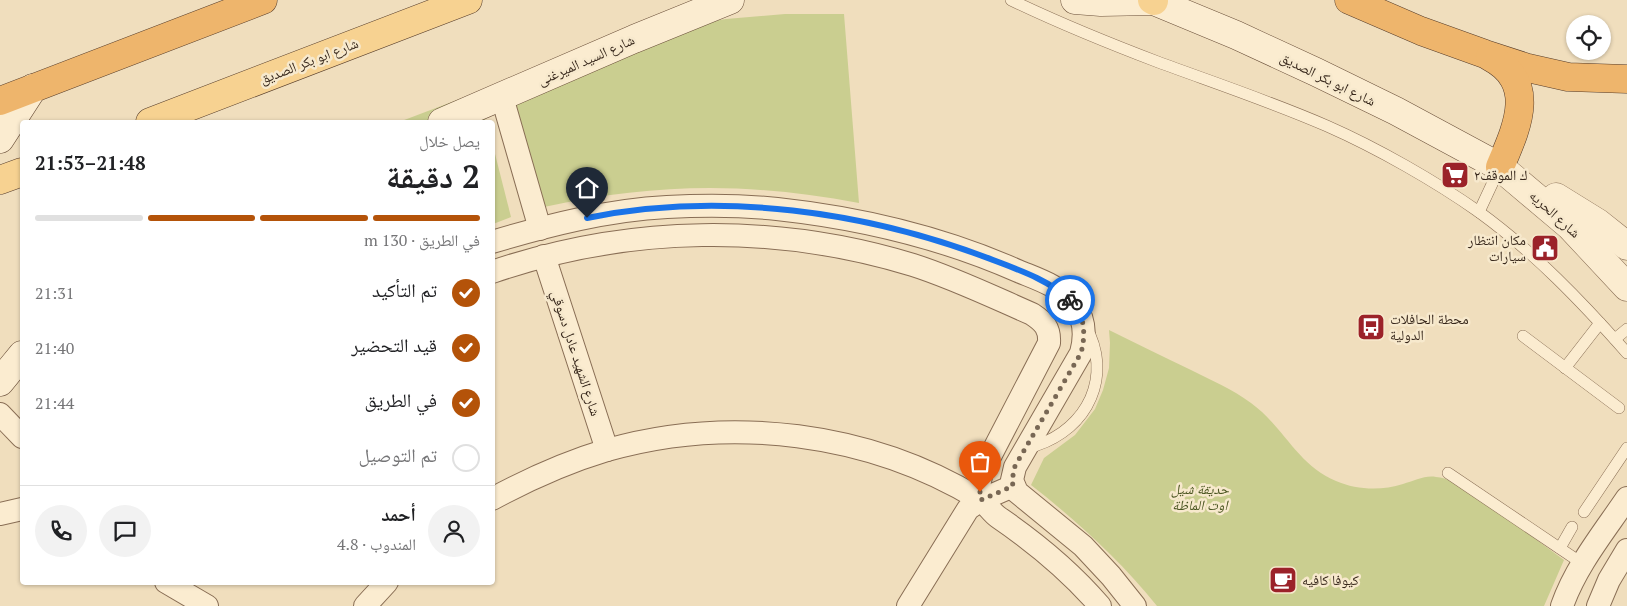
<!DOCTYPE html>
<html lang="ar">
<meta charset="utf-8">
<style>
:root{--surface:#fff;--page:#f2f2f2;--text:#202124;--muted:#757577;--line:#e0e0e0;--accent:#b45309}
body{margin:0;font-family:"PT Serif","Noto Naskh Arabic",serif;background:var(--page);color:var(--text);direction:rtl;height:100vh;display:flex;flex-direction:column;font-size:19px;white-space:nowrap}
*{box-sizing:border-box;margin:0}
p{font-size:16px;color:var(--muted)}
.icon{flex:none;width:28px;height:28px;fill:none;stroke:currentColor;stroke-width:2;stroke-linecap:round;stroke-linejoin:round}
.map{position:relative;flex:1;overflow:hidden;direction:ltr}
.side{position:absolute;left:20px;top:120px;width:475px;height:465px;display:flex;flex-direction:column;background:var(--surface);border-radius:5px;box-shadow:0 1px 4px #0004;direction:rtl}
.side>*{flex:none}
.controls{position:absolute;left:1566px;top:15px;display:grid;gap:10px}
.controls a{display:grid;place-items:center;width:45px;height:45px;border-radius:50%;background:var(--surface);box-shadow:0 1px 4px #0004;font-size:25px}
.pin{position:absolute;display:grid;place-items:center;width:42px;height:42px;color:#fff;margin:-51px -21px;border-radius:50% 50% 50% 0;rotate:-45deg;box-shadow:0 0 5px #0007}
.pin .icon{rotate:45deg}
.courier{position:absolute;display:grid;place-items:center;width:50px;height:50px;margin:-25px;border:4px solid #1a73e8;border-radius:50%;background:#fff;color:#222;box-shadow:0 1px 6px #0007}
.headline em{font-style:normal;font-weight:700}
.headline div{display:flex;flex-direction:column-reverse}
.headline{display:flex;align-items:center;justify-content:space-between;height:85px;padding:0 15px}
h1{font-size:32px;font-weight:700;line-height:38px}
.bar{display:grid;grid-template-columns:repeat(4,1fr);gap:8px 5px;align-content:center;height:60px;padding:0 15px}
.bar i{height:6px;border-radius:4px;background:var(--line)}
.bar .active{background:var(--accent)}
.bar p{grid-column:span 4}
.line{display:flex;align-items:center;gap:12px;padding:0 15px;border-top:1px solid var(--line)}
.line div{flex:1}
.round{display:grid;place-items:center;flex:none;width:52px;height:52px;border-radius:26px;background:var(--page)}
ol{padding:0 15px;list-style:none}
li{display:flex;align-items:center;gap:15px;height:55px}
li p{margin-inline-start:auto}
li .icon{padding:5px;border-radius:50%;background:var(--accent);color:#fff;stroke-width:4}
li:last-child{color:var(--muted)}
li i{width:28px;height:28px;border:2px solid var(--line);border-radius:50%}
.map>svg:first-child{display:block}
</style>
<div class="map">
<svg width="1627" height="606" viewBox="0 0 1627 606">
<rect width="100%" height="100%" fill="#f0debd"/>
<g fill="#cace90">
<path d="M785 14H844L859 203C747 182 656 183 544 207L510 83 668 28 726 19Z"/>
<polygon points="478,92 486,122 399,122"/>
<polygon points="493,146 511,217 493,224 492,224"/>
<path d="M1109 330C1136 343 1163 357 1191 370 1211 380 1232 389 1251 403 1283 426 1298 466 1336 481 1357 490 1381 491 1403 484 1414 481 1425 475 1436 477 1447 478 1458 484 1468 489L1564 560 1544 606H1157C1120 560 1077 521 1031 485L1044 458 1075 435 1095 409 1103 390 1109 368 1110 343Z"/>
</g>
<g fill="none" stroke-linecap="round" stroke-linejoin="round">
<defs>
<g id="service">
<path d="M1011 0C1059 23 1108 43 1158 62 1215 83 1272 102 1327 126 1377 148 1435 181 1479 212 1534 252 1582 302 1627 353"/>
<polyline points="1479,212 1500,167"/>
<polyline points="1523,336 1619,408"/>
<polyline points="1615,339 1627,329"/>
<polyline points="1565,368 1600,323"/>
<path d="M1027 448C1080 436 1112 386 1090 335"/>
<polyline points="1448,473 1583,564"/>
<polyline points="1584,512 1627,448"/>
<polyline points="1560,548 1572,527"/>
</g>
<g id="minor">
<polyline points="502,97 540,229"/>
<path d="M492 242C549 225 608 210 667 207 703 205 740 205 777 209 860 218 941 237 1018 271 1037 279 1060 286 1073 303 1085 318 1086 335 1081 353L1015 467 1012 480 1017 492 1083 546 1111 576 1135 606"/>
<polyline points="544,256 607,450"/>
<path d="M492 272C628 225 776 223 913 265 954 278 993 297 1032 314 1044 322 1050 328 1049 343L982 472 979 486 981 500"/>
<polyline points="0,414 22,437"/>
<path d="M492 499C529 479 567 462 607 450 730 415 869 432 979 499 986 503 991 512 998 517 1036 543 1070 571 1100 606"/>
<polyline points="0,514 22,509"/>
<polyline points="166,582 207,606"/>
<polyline points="365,606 387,582"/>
<polyline points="908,606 968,509 981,500 1013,486"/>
<path d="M1562 606C1576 566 1604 532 1627 498"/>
<polyline points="1598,606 1609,580 1627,550"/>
</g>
<g id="tertiary">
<polyline points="1500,167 1570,226 1627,287"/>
<polyline points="1556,197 1598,223 1627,246"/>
</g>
<g id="secondary">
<polyline points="1075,0 1101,2 1154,1 1236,35 1316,72 1396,111 1500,167"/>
<polyline points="442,122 634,39 730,0"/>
<polyline points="0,139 33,88"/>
<polyline points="0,382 22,355"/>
</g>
<g id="primary">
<polyline points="1152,0 1154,1"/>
<polyline points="150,122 468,0"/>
<polyline points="0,180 22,172"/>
</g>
<g id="trunk">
<polyline points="1349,0 1421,31 1485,54 1528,68 1568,77 1627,79"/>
<path d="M1490 57C1539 83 1516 129 1500 167"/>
<polyline points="0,101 263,0"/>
</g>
</defs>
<use href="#service" stroke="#896e55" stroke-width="12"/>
<use href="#minor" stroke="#896e55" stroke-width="24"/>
<use href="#tertiary" stroke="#896e55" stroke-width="29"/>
<use href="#secondary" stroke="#6a4f39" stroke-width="29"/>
<use href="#primary" stroke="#563c2a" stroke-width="29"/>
<use href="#trunk" stroke="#563c2a" stroke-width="29"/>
<use href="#service" stroke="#fbecd0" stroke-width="11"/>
<use href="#minor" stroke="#fbecd0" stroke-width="22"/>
<use href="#tertiary" stroke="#fbecd0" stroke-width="28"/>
<use href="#secondary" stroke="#fbecd0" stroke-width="28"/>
<use href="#primary" stroke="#f7d291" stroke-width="28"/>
<use href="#trunk" stroke="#eeb56c" stroke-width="28"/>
</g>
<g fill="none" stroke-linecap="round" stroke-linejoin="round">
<path stroke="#786754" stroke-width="5" stroke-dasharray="0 9" d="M980 492 981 500 1013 486 1012 480 1015 466 1081 353C1086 334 1085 314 1070 300"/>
<path stroke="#1a73e8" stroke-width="6" d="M587 218C721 191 866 211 993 260 1019 270 1049 280 1070 300"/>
</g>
<defs>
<symbol id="supermarket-square" viewBox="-11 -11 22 22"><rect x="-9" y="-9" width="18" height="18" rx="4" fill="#9b2229" stroke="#f7e9cd"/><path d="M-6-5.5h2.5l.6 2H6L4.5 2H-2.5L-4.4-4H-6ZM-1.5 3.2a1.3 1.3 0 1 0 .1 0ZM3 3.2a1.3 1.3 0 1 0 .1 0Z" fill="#fff"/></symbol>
<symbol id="civic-square" viewBox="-11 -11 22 22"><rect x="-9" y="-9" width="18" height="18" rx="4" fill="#9b2229" stroke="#f7e9cd"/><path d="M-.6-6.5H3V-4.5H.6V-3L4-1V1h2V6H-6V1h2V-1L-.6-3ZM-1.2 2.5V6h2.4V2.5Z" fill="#fff"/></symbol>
<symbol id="bus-square" viewBox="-11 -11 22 22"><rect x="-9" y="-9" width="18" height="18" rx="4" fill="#9b2229" stroke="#f7e9cd"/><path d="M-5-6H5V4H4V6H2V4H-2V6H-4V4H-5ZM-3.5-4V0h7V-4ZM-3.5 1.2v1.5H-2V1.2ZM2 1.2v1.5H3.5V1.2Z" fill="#fff"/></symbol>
<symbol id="cafe-square" viewBox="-11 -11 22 22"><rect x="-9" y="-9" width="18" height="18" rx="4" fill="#9b2229" stroke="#f7e9cd"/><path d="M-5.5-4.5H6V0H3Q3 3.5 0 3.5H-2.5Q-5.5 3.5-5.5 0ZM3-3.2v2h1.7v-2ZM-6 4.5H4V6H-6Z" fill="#fff"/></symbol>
</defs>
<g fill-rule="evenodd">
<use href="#supermarket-square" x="1439" y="159" width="32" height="32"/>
<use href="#civic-square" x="1529" y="232" width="32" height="32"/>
<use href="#bus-square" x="1355" y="311" width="32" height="32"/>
<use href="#cafe-square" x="1267" y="564" width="32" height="32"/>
</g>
<g text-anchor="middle" stroke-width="5" stroke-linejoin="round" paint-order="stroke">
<g font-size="14" fill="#37271b" stroke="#f7e9cd">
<text transform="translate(586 60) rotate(-24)" y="5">شارع السيد الميرغنى</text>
<text transform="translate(309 61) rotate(-21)" y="5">شارع ابو بكر الصديق</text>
<text transform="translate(1328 79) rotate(26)" y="5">شارع ابو بكر الصديق</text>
<text transform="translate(1555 214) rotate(42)" y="5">شارع الحريه</text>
<text transform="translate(576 353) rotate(72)" y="5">شارع الشهيد عادل دسوقي</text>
</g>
<g font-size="14" fill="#37271b" stroke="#f7e9cd" text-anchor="start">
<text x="1474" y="180">ك الموقف٢</text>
<text x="1526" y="245" text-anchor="end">مكان انتظار<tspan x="1526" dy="16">سيارات</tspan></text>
<text x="1390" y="324">محطة الحافلات<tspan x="1390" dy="16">الدولية</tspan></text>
<text x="1302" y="585">كيوفا كافيه</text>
</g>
<g font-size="14" font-style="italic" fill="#4a5520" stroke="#f7e9cd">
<text x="1200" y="494">حديقة شيل<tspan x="1200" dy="16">اوت الماظة</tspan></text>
</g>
</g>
</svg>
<div class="controls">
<a><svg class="icon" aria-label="locate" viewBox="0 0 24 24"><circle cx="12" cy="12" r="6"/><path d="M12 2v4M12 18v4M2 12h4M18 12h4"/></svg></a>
</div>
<div class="pin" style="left:980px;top:492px;background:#ea580c"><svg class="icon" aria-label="bag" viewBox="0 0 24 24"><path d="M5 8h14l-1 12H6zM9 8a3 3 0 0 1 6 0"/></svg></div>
<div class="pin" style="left:587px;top:218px;background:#1f2937"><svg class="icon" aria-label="home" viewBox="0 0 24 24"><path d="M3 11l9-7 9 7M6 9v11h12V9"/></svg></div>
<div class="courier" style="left:1070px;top:300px"><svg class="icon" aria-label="bike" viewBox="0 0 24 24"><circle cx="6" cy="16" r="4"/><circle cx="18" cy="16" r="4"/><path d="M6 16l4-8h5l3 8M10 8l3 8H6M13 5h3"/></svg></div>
<section class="side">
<div class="headline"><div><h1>2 دقيقة</h1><p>يصل خلال</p></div><em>21:48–21:53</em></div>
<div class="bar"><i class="active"></i><i class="active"></i><i class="active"></i><i></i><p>في الطريق · 130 m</p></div>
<ol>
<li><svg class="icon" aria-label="check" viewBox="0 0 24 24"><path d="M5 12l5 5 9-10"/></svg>تم التأكيد<p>21:31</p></li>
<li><svg class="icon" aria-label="check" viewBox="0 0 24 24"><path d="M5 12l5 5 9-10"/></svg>قيد التحضير<p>21:40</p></li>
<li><svg class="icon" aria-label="check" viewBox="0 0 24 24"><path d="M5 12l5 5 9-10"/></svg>في الطريق<p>21:44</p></li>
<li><i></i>تم التوصيل</li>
</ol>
<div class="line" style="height:90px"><a class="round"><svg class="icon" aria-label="person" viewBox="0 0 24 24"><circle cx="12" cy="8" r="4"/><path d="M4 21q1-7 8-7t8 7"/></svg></a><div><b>أحمد</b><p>المندوب · 4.8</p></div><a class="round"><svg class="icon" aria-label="chat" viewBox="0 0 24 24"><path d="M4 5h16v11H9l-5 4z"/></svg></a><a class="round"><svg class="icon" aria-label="phone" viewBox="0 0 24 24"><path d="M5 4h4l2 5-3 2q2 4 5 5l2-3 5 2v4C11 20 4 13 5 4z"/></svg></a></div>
</section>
</div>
